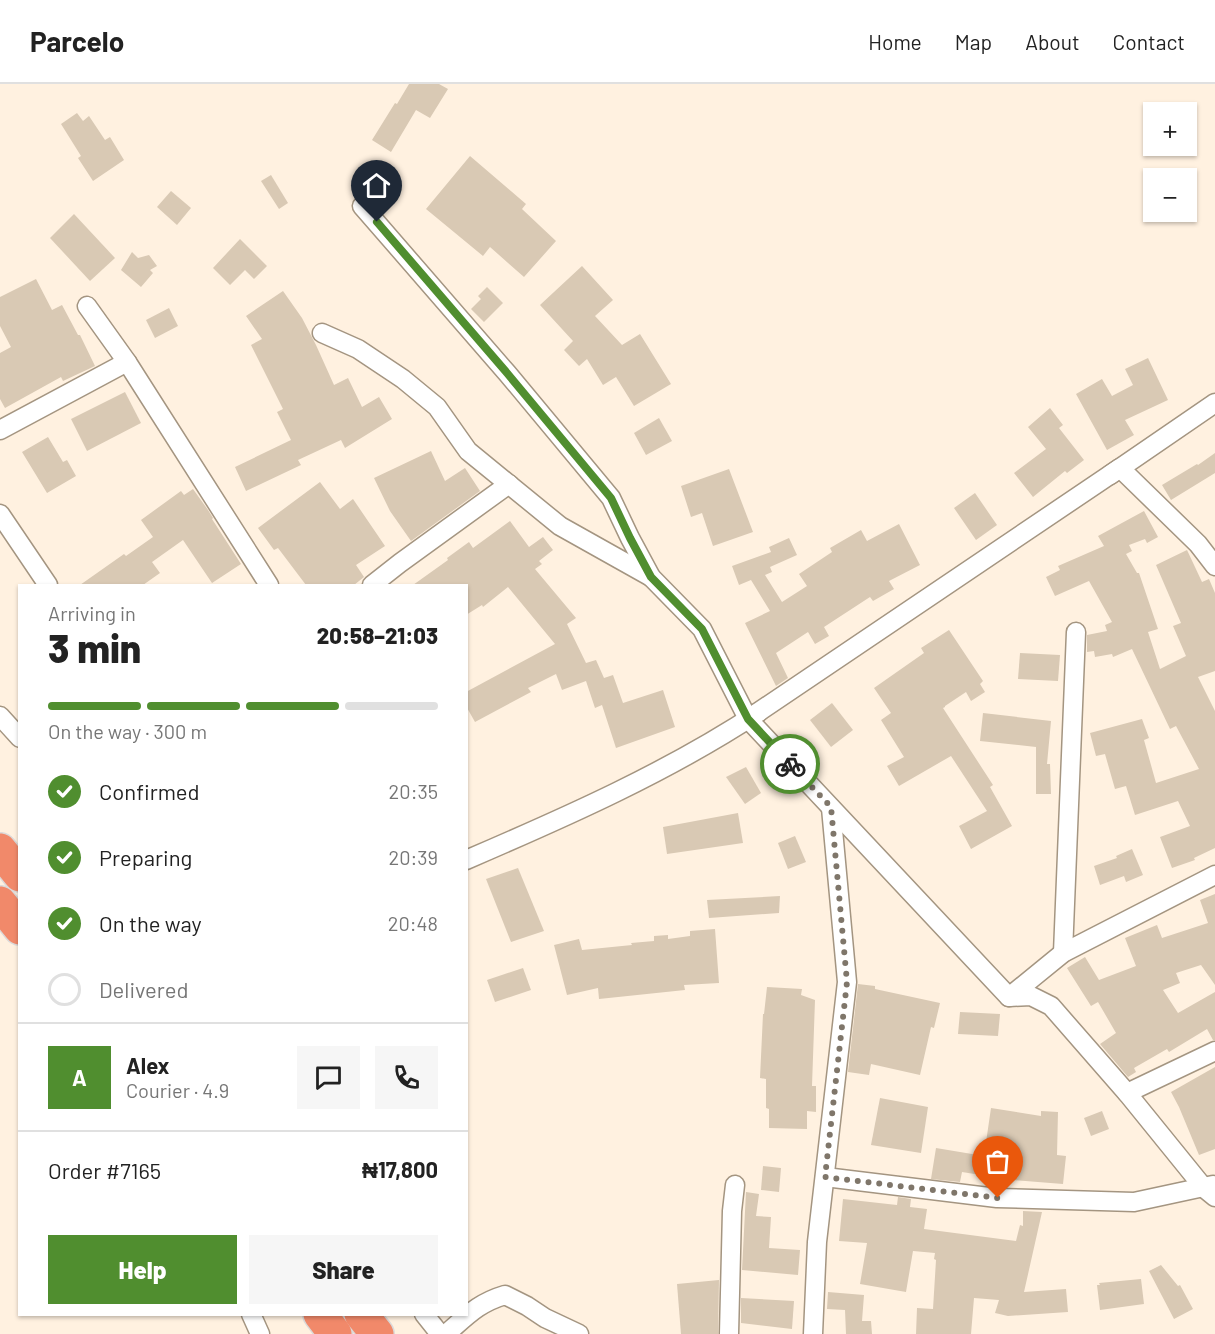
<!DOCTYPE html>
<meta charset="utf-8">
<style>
:root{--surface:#fff;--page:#f6f6f6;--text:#222;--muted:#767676;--line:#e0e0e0;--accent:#508e2f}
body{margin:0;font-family:Barlow,sans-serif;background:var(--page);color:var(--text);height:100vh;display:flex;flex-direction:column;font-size:22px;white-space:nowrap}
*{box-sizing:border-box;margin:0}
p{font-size:20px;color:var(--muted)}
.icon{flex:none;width:33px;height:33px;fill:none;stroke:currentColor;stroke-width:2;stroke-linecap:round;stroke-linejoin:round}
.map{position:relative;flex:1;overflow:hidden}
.details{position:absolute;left:18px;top:500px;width:450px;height:732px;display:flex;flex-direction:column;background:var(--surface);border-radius:0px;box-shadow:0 2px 4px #0004}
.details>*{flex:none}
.controls{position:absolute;left:1143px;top:18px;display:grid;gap:12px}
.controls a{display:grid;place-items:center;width:54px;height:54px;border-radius:0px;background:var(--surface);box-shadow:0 2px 4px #0004;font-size:30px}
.pin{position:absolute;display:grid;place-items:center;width:51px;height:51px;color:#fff;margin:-62px -26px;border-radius:50% 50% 50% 0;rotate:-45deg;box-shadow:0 0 6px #0007}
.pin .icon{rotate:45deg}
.courier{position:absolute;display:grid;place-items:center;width:60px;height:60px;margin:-30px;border:4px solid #508e2f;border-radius:50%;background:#fff;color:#222;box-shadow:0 2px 8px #0007}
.overview em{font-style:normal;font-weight:800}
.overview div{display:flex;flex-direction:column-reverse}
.overview{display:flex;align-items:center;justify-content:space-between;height:102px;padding:0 30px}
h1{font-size:39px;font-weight:800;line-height:45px}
.bar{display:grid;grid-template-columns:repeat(4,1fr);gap:9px 6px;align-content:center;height:72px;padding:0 30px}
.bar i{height:8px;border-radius:4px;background:var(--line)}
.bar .active{background:var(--accent)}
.bar p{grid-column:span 4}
.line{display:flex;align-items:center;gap:15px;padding:0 30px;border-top:2px solid var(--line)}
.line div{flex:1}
.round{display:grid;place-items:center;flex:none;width:63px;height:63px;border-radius:0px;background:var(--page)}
ol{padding:0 30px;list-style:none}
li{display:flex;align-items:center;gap:18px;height:66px}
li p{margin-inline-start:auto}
li .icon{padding:6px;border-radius:50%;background:var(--accent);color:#fff;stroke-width:4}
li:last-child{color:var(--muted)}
li i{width:33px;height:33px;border:3px solid var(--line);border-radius:50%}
.cta{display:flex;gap:12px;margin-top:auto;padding:12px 30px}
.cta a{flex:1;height:69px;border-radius:0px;background:var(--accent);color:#fff;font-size:24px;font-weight:800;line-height:69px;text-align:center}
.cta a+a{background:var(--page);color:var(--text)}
header{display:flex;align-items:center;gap:36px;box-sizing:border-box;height:84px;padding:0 30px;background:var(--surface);border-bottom:2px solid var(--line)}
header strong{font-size:28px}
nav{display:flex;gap:33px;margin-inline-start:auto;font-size:21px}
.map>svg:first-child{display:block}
</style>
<header>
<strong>Parcelo</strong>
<nav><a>Home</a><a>Map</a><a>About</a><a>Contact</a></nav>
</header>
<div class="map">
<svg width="1215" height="1250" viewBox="0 0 1215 1250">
<rect width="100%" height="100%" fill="#fff1e0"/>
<g fill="#d9c9b4">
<polygon points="409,0 439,0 448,5 430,34 416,26 391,68 372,56 395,19 397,20"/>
<polygon points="77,29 83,37 89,32 105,56 110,53 124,76 93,97 78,74 81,72 61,40"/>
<polygon points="470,72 526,120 522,125 556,157 524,193 490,163 483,172 426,125"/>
<polygon points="271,91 288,119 279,125 261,97"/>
<polygon points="171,107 191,124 177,141 157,123"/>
<polygon points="74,130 115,174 90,197 50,154"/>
<polygon points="240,155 267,182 254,195 245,186 230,201 213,184"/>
<polygon points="132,168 138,174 149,171 157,182 150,186 153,189 141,203 121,186"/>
<polygon points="582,182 613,216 595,232 622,261 640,250 671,300 634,322 616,293 603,301 587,275 579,282 564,266 573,257 540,221"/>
<polygon points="36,195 52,226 62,221 78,251 80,251 95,282 63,297 61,293 5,324 0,315 0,269 11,263 0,242 0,213"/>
<polygon points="487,203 503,219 484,238 471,225 481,215 478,212"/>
<polygon points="283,207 302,234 316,261 334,301 348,294 362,323 379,313 392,335 345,364 341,356 298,376 301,381 246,407 235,383 291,356 277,328 283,325 251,261 262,255 246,232"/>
<polygon points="169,224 178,242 155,254 146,236"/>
<polygon points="1148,274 1168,316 1125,336 1134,351 1107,366 1076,310 1102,295 1112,312 1133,301 1125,285"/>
<polygon points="125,308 141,339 87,367 71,335"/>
<polygon points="1050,324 1063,341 1059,344 1084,376 1067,389 1065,387 1033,413 1014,389 1046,365 1028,343"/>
<polygon points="659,334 672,357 646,371 634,349"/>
<polygon points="48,353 63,378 67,376 76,392 47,409 22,368"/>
<polygon points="431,367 445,397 465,384 480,407 411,457 390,427 374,394"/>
<polygon points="1215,369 1215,389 1171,416 1162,401 1197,380 1198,381"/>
<polygon points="729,385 753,448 713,462 702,429 691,433 681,402"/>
<polygon points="320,398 340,425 353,415 385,462 356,481 364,493 354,501 306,501 278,464 274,466 258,444"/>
<polygon points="193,405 208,426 213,434 212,435 241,480 212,499 183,456 152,478 160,489 143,501 80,501 124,470 126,472 153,453 141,436 181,407 184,411"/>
<polygon points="975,409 997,441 976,456 954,424"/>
<polygon points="1144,427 1158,453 1147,459 1145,455 1129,461 1132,467 1126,470 1137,489 1139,489 1158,545 1148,548 1160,585 1186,572 1173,542 1181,539 1156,481 1187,466 1202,498 1209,495 1215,509 1215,587 1198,593 1215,627 1215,764 1194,774 1195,776 1172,784 1160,753 1190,742 1178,717 1135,731 1126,702 1115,705 1105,670 1096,672 1090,649 1142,635 1149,654 1144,656 1156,699 1199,685 1176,642 1170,645 1132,565 1113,573 1112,570 1095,573 1094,567 1087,568 1087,551 1107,547 1105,541 1112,538 1089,497 1055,512 1046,493 1060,486 1058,482 1104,462 1098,452"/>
<polygon points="510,437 529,463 543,453 553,466 539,477 542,480 535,485 576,534 567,540 586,579 596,576 604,594 613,591 623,619 663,606 675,643 616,664 602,621 595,624 586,597 562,606 556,590 528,604 531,608 475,638 466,622 466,608 555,560 508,503 483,523 482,521 466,531 466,501 413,501 448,476 447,474 469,458 473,464"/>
<polygon points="899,440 920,481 889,497 894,505 873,517 870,513 824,543 829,552 815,560 808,548 776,569 788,594 776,602 745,539 770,527 751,496 739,501 732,482 771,468 769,463 789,454 797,471 770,483 772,488 765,491 782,518 807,502 799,490 832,468 830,464 861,446 867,457"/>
<polygon points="949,546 983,597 980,600 985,608 971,617 966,608 945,622 945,623 943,624 993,701 990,703 1012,742 971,765 959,742 987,727 951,672 899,702 887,682 904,673 881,636 891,629 874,604 924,569 921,564"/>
<polygon points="1020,569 1060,571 1058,597 1018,595"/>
<polygon points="832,619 853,646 831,663 810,636"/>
<polygon points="983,629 1051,637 1047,680 1050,680 1051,710 1036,710 1036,663 980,657"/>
<polygon points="746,683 761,709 745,720 726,693"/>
<polygon points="738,729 743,759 667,770 663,743"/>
<polygon points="795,752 806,778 788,785 778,759"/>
<polygon points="1132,765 1143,791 1126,798 1124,792 1100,801 1094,782 1117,774 1116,772"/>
<polygon points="518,784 544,847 511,858 486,795"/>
<polygon points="1215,810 1215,901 1201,881 1176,889 1180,899 1163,906 1178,929 1215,908 1215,956 1213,956 1207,945 1169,968 1167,965 1134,984 1136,988 1128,993 1100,960 1116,949 1098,918 1091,922 1067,884 1085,873 1099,896 1136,882 1125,854 1157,841 1162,854 1208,839 1200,816"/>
<polygon points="780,812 779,829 709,834 707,816"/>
<polygon points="715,845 719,899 684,901 685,906 599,915 598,904 567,911 554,861 579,855 582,866 632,861 631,859 654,857 654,852 668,851 668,855 690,852 690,847"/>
<polygon points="523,884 531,906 495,918 487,896"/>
<polygon points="858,900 875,902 875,905 940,919 934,944 931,943 920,991 871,980 869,991 848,988"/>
<polygon points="767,903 802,905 801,911 815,916 812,1002 816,1002 816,1028 807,1027 807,1045 769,1044 769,1025 766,1024 766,995 760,994 763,930 764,930"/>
<polygon points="960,928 1000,930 998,952 958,950"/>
<polygon points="1215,983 1215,1065 1199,1071 1179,1023 1171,1008"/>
<polygon points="880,1014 928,1023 921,1069 871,1061"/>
<polygon points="991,1024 1041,1032 1041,1027 1058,1028 1057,1071 1066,1072 1063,1100 1012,1096 962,1088 960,1098 931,1095 936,1064 984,1072"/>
<polygon points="1102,1027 1109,1045 1091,1052 1084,1034"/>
<polygon points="763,1082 781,1084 779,1108 761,1106"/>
<polygon points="746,1108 759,1110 756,1132 771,1133 769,1164 800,1166 798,1191 742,1186"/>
<polygon points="898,1113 911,1115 910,1123 927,1125 924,1145 1016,1157 1020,1141 1023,1142 1023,1127 1042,1128 1024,1208 1066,1205 1068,1228 1008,1232 995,1229 999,1216 974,1214 971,1250 916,1250 917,1224 933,1225 936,1176 934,1175 935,1169 913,1167 906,1208 860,1200 867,1159 839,1157 843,1115 897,1121"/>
<polygon points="1161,1181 1178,1202 1180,1201 1193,1225 1174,1235 1149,1187"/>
<polygon points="1141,1195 1144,1220 1100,1226 1097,1201 1100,1201 1099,1199"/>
<polygon points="719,1196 718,1250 681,1250 677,1200"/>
<polygon points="828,1208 864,1211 862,1237 871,1237 872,1250 846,1250 845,1226 827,1225"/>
<polygon points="741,1214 794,1217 792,1245 741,1239"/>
</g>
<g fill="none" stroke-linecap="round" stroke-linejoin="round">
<defs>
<g id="street">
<polyline points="362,122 507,289 611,414 630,454 651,493 702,545 748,635"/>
<polyline points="87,222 127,278 269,501"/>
<polyline points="322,249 358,265 403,295 437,323 468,367 560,442 651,493"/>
<polyline points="0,346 127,278"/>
<polyline points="1110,391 1215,319"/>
<polyline points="0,430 48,501"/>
<polyline points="1215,482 1198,460 1120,384 748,635 1009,913 1031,912 1051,922 1127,1009 1204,1104 1215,1113"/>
<polyline points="372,501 400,479 509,400"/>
<polyline points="0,632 20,654"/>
<path d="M466 776C566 733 668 688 759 628"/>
<polyline points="1063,869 1076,548"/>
<polyline points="1009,913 1063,869 1215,791"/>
<polyline points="1127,1009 1215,967"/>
<polyline points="825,1093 997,1114 1134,1118 1213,1101"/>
<polyline points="251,1230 260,1250"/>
<polyline points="424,1230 440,1250"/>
<path d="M446 1250C467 1232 478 1219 505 1211L527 1222 545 1234 579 1250"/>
<polyline points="729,1250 732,1127 735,1101"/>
<polyline points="813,1250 817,1158 847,898 831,724"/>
</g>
<g id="highway">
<polyline points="0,766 20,791"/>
<polyline points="0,819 20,844"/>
<polyline points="320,1230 335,1250"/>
<polyline points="361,1230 377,1250"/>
</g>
</defs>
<use href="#street" stroke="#a49581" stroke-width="21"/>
<use href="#highway" stroke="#dcdad9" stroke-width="36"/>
<use href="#street" stroke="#fff" stroke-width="18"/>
<use href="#highway" stroke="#f1896a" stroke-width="33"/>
</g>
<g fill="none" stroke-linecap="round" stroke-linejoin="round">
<polyline stroke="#7f766a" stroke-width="6" stroke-dasharray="0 10.8" points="790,680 831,723 847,898 825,1093 998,1114"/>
<polyline stroke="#508e2f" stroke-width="8" points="377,138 507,289 611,414 630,454 651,493 702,545 748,635 790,680"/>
</g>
</svg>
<div class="controls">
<a>+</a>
<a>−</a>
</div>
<div class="pin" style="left:998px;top:1114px;background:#ea580c"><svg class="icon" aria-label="bag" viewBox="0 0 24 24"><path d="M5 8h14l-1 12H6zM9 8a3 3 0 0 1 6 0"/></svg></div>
<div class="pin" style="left:377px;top:138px;background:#1f2937"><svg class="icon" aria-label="home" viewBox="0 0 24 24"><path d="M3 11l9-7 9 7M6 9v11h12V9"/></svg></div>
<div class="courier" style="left:790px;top:680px"><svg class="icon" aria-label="bike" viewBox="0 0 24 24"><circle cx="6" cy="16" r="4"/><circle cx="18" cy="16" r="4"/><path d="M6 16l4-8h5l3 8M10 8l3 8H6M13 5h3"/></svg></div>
<section class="details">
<div class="overview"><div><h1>3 min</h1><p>Arriving in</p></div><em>20:58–21:03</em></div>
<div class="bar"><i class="active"></i><i class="active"></i><i class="active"></i><i></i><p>On the way · 300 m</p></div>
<ol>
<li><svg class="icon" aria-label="check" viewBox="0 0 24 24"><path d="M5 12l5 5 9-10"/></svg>Confirmed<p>20:35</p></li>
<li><svg class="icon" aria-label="check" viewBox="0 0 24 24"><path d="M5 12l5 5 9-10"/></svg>Preparing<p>20:39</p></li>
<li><svg class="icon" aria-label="check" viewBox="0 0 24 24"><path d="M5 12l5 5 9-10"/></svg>On the way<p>20:48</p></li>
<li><i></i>Delivered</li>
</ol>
<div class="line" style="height:108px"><b class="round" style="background:var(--accent);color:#fff">A</b><div><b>Alex</b><p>Courier · 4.9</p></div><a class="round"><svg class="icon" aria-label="chat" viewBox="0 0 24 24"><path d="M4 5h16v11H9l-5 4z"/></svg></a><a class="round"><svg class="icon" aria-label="phone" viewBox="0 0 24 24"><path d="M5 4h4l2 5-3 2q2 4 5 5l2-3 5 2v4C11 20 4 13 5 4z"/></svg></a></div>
<div class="line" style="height:78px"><div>Order #7165</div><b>₦17,800</b></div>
<div class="cta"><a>Help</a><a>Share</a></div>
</section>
</div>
